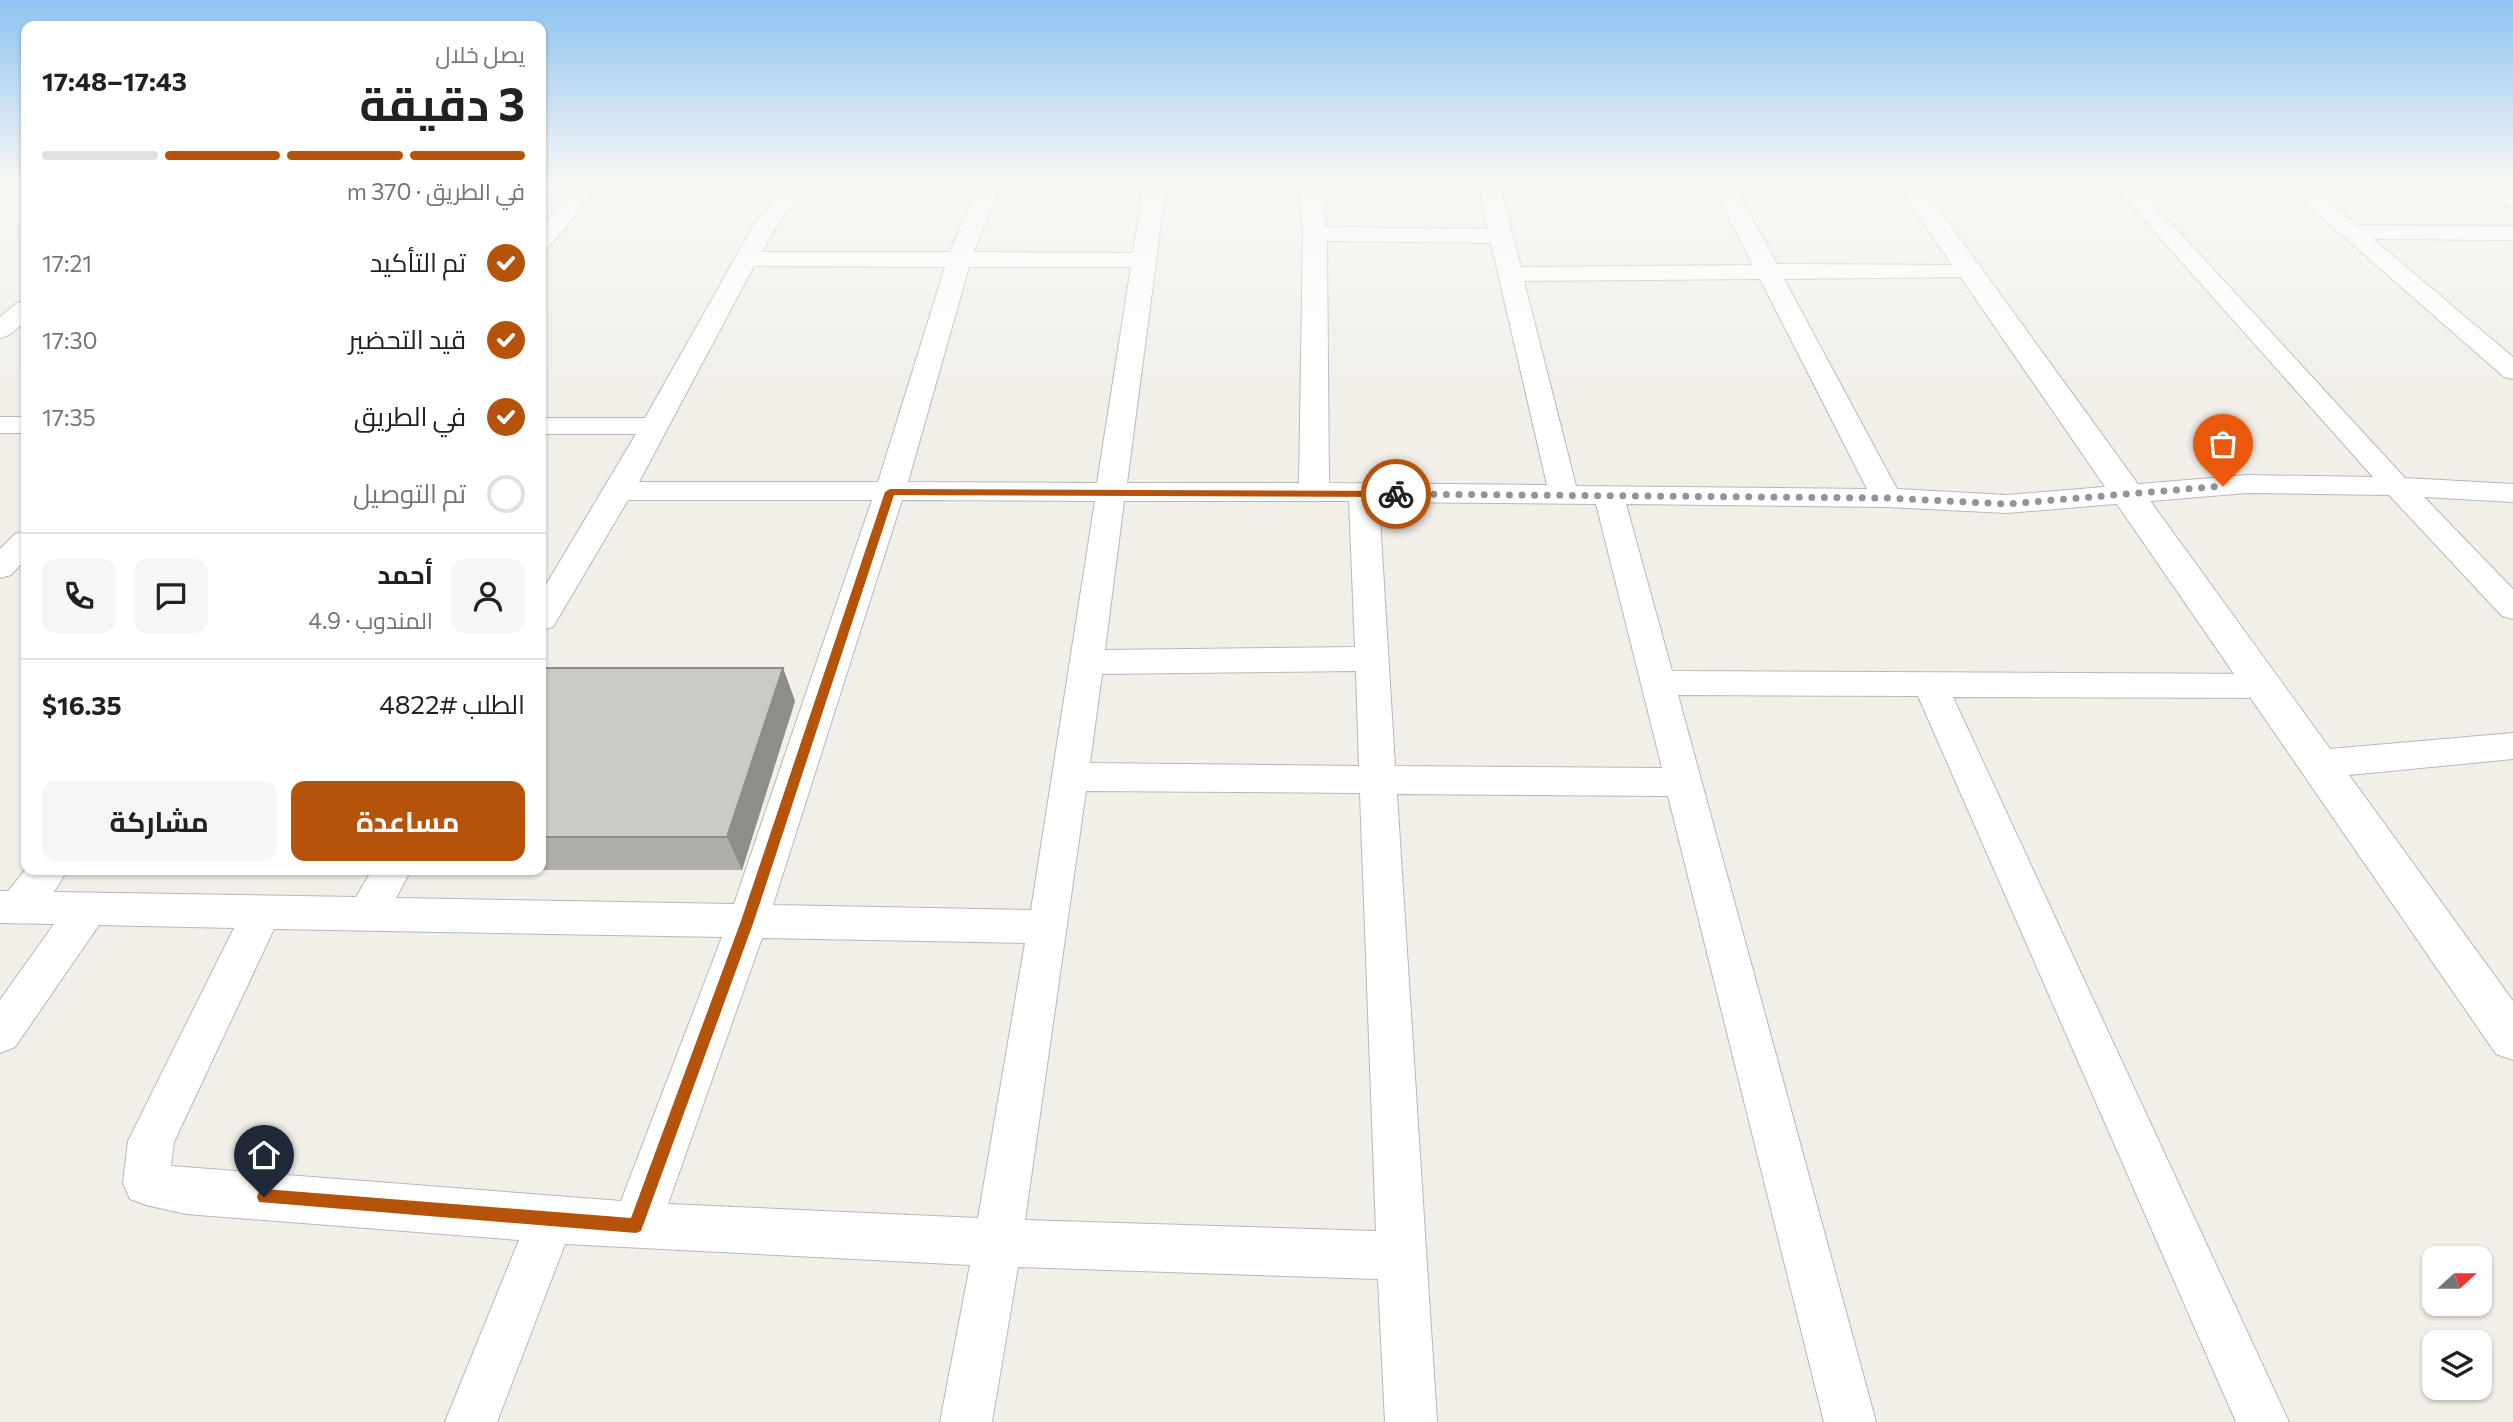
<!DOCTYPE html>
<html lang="ar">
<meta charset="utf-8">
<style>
:root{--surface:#fff;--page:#f6f6f6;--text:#202124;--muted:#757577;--line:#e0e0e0;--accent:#b45309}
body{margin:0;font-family:Commissioner,Cairo,sans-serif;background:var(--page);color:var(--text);direction:rtl;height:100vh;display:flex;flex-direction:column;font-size:26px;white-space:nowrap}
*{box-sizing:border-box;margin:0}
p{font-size:23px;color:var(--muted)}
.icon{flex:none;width:38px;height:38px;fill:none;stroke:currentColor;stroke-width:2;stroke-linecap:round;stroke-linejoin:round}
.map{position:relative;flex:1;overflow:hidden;direction:ltr}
.details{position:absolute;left:21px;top:21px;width:525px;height:854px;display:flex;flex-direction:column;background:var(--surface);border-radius:14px;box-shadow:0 2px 5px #0004;direction:rtl}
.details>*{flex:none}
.needle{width:46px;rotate:69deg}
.tools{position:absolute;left:2422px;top:1246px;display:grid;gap:14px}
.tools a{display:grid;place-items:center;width:70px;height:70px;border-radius:14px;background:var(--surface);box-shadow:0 2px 5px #0004;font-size:35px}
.pin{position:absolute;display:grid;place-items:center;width:60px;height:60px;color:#fff;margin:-72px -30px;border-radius:50% 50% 50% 0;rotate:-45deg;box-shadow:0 0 7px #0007}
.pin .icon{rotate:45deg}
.courier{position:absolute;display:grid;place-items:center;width:70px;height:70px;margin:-35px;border:5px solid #b45309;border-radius:50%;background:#fff;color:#222;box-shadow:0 2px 9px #0007}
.headline em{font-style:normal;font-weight:700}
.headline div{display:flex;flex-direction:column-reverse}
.headline{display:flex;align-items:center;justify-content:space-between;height:119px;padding:0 21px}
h1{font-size:46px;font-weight:700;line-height:52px}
.bar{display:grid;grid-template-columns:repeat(4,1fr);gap:10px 7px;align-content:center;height:84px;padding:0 21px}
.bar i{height:9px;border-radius:5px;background:var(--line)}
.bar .current{background:var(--accent)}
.bar p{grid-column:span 4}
.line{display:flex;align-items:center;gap:18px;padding:0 21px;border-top:2px solid var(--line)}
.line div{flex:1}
.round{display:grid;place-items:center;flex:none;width:74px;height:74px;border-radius:14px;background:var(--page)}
ol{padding:0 21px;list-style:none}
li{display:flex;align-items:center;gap:21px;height:77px}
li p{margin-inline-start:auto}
li .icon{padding:7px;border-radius:50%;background:var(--accent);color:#fff;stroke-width:4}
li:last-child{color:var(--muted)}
li i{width:38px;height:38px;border:4px solid var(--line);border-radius:50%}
.primary-button{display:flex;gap:14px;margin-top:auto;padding:14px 21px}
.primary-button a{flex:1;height:80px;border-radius:14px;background:var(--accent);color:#fff;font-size:28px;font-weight:700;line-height:80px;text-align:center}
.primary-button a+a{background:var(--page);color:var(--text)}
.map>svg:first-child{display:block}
</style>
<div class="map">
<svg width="2513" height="1422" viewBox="0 0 2513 1422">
<rect width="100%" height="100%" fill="#f1efe8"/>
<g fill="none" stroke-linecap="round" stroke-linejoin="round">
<defs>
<g id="minor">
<polygon points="577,185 600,185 549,247 541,249 541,228"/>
<path d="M787 185H810L776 226 762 252H950L978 185H1000L974 252 1133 253 1144 185H1166L1127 483H1299L1303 234 1300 185H1322L1326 227 1488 229 1478 185H1500L1521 267 1753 265 1712 185H1734L1777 264 1977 265 1980 270 1977 275 1968 277 1784 279 1897 489 2007 495 2247 475 2373 477 2113 185H2136L2405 478 2513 484V502L2424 497 2513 589V619L2502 616 2389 495 2247 493 2007 513 1887 507 1626 504 1672 671 2263 674 2275 677 2280 686 2275 695 2263 698 1953 697 2289 1422H2236L1918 696 1678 695 1876 1422H1824L1668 796 1397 794 1437 1422H1385L1378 1279 1018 1267 992 1422H940L970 1265 565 1244 497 1422H445L519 1240 186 1214 146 1205 130 1199 123 1183 128 1141 234 928 99 925 15 1047 0 1053V1000L54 924 0 923V891H8L26 869 67 870 54 892 356 897 372 870H411L396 898 734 904 872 500H628L553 627 541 630V593L636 434H541V418H645L755 223ZM1327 241 1491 243 1547 485 1329 483ZM754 266 945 267 878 482H639ZM969 267H1131L1097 483 908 482ZM1760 279 1867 489 1576 486 1524 281ZM902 500 1095 501 1031 910 773 905ZM1124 501H1349L1355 647 1105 650ZM1379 502 1596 504 1662 768 1395 766ZM1356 671 1359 766 1090 763 1102 674ZM1086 791 1360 793 1376 1231 1025 1220ZM274 929 722 937 621 1201 171 1166 174 1142ZM762 938 1025 943 978 1218 668 1204Z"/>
<polygon points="2285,185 2309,185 2357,225 2513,226 2513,240 2373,239 2513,357 2513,379 2504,377"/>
<polygon points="2480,185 2505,185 2513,191 2513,208 2505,206"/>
<polygon points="26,300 26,321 9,335 0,338 0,317 17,303"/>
<rect x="0" y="417" width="26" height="16"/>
<polygon points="26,531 26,559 11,575 0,578 0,549 15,534"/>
<polygon points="2513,733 2513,759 2318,778 2305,774 2300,764 2305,754 2318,750"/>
</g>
<polygon id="tertiary" points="1897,185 1921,185 2513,1001 2513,1060 2496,1054"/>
</defs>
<use href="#minor" stroke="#b5b8bc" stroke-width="2"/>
<use href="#tertiary" stroke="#b5b8bc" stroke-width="2"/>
<use href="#minor" fill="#fff" fill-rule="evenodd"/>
<use href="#tertiary" fill="#fff" fill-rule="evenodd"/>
</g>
<polygon fill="#afaea9" points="783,668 795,701 742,870 541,870 541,673"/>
<polygon fill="#8f8d8a" points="783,668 795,701 742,870 727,837"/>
<polygon fill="#cccac5" stroke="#8f8d8a" stroke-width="2" points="544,668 783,668 727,837 541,837 541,673"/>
<linearGradient id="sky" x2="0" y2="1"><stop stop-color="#8fc3f1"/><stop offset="0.48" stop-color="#f9f8f5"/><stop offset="1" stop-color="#f9f8f5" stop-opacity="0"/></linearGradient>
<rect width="2513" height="384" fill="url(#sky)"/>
<polygon fill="#b45309" points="890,489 1396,491 1401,494 1396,497 894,495 754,921 641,1231 636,1233 259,1202 257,1197 259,1191 264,1189 631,1218 741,921 885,492"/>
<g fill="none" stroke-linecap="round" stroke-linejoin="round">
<polyline stroke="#929495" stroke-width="7" stroke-dasharray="0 12.6" points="1396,494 1887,498 2007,504 2223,486"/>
</g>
</svg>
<div class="tools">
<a><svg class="needle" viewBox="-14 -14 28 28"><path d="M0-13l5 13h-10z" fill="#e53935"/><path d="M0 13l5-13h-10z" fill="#757577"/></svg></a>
<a><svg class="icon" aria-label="layers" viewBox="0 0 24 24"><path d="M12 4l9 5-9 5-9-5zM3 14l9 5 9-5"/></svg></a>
</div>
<div class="pin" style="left:2223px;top:486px;background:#ea580c"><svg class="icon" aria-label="bag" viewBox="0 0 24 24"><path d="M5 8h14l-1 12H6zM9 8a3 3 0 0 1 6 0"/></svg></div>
<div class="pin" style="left:264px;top:1197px;background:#1f2937"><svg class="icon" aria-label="home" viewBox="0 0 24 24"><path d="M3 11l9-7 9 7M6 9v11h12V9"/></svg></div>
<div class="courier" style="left:1396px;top:494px"><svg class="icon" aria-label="bike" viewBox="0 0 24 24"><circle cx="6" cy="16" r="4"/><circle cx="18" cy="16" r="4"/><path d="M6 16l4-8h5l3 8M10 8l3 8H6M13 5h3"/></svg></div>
<section class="details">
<div class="headline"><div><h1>3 دقيقة</h1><p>يصل خلال</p></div><em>17:43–17:48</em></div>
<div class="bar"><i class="current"></i><i class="current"></i><i class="current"></i><i></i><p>في الطريق · 370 m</p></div>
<ol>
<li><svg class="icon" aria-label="check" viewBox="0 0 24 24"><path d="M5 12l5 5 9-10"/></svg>تم التأكيد<p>17:21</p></li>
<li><svg class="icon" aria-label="check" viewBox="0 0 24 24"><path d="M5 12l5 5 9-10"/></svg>قيد التحضير<p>17:30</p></li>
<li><svg class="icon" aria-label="check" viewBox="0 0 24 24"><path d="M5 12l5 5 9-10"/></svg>في الطريق<p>17:35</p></li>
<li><i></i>تم التوصيل</li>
</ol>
<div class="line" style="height:126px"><a class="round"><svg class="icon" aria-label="person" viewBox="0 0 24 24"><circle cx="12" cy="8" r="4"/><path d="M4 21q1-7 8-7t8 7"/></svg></a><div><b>أحمد</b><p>المندوب · 4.9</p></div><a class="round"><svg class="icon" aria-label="chat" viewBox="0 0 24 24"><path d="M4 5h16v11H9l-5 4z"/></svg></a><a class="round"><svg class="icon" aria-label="phone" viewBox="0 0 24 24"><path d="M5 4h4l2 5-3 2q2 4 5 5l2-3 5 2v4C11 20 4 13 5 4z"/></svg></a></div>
<div class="line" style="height:91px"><div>الطلب #4822</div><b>$16.35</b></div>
<div class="primary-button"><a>مساعدة</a><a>مشاركة</a></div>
</section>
</div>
